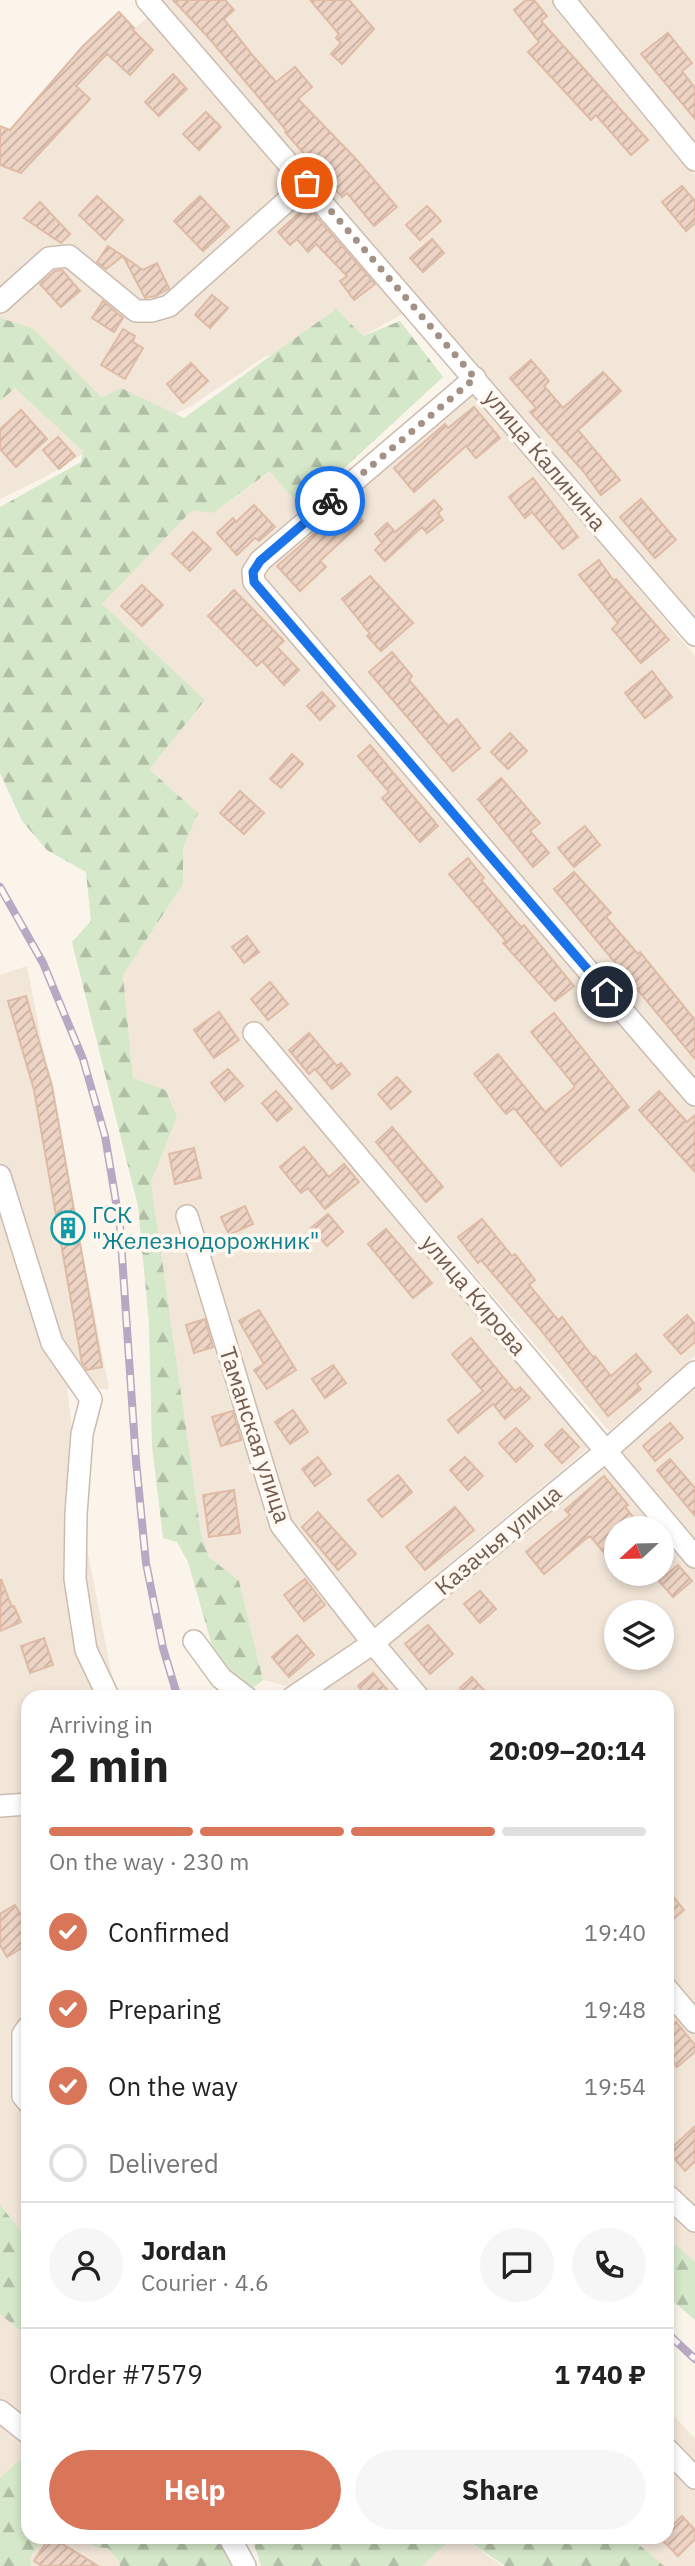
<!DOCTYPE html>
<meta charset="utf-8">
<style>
:root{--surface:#fff;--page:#f6f6f6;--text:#222;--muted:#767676;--line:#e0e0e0;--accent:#d9765a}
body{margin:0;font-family:"IBM Plex Sans",sans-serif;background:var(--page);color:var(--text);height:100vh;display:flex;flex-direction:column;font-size:26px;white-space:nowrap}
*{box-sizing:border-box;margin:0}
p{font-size:23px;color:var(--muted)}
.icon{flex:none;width:38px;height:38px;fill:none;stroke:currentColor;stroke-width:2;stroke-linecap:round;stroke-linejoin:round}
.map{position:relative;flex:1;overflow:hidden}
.drawer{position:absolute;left:21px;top:1690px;width:653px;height:854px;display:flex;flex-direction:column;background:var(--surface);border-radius:21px;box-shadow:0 4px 10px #0003}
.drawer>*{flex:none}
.needle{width:46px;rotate:248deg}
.tools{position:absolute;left:604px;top:1516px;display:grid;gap:14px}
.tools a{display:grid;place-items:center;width:70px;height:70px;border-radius:50%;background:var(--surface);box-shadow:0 4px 10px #0003;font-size:35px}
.pin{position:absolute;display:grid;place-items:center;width:60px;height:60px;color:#fff;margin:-30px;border:4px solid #fff;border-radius:50%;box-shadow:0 2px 7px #0007}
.courier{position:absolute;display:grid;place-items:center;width:70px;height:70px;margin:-35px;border:5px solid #1a73e8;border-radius:50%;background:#fff;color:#222;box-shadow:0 2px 9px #0007}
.summary em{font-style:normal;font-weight:700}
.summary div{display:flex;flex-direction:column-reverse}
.summary{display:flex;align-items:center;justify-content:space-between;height:119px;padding:0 28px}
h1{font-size:46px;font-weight:700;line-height:52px}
.bar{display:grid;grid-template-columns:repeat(4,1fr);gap:10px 7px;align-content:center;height:84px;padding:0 28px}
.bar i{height:9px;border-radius:5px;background:var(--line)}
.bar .on{background:var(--accent)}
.bar p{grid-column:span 4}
.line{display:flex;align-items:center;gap:18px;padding:0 28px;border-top:2px solid var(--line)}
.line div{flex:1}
.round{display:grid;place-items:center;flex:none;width:74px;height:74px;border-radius:37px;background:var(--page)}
ol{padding:0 28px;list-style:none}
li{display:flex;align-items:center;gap:21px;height:77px}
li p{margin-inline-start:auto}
li .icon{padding:7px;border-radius:50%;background:var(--accent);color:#fff;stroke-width:4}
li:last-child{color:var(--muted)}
li i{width:38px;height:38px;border:4px solid var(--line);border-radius:50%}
.button{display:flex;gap:14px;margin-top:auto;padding:14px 28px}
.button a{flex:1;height:80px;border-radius:42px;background:var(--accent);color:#fff;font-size:28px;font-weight:700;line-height:80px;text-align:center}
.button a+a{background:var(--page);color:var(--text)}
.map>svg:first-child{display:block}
</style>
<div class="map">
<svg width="695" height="2566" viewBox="0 0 695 2566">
<defs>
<pattern id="forest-firs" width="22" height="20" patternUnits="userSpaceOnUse" patternTransform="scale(1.75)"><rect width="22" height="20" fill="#d5e8c9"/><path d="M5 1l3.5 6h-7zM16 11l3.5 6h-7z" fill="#b1bfa6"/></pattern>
<pattern id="building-hatch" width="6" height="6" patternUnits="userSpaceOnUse" patternTransform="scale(1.75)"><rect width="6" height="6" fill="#eed4c4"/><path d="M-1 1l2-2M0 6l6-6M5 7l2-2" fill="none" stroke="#c5afa2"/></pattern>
</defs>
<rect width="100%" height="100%" fill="#fbf4ea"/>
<g fill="#f2e6d9" fill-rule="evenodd">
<polygon points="160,0 551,0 695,176 695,623"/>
<polygon points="574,0 695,0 695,147"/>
<polygon points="148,18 408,311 359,338 266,356 188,408 79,456 47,476 0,499 0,165 21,172 89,99 76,86 134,28"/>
<polygon points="473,390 695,656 695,1077 263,581 261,574 266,566"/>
<polygon points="271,471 306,514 250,586 695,1108 695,1356 609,1431 257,1021 243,1033 589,1448 371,1629 275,1529 358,1638 290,1687 263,1680 239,1581 209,1557 201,1533 151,1182 177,1117 166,1090 133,1078 123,975 183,884 183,848 198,813 149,769 102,604 192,509 213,513"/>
<polygon points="27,966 109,1389 67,1389 87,1548 116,1697 28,1698 28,2455 0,2488 0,975"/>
<polygon points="695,1384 695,1538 620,1449"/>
<path d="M603 1461 660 1528H616V1573H662V1530L695 1569V2012L667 1978V1698L431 1697 385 1643ZM616 1612H662V1657H616Z"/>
<polygon points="371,1653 409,1698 301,1698"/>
<polygon points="667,1999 695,2032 695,2262 667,2237"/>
<polygon points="667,2408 695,2439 695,2566 630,2566 599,2538 667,2538"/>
<polygon points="39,2538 176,2538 158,2566 21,2566"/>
<polygon points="414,2538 464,2538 502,2566 385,2566"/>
</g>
<g fill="url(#forest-firs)">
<polygon points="336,309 363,336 400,321 443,377 301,508 270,471 213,513 192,510 102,604 205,700 149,769 198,813 183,848 183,884 123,975 133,1078 166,1090 177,1117 151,1182 201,1533 209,1557 239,1581 263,1680 248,1692 213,1649 188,1562 177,1542 163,1538 152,1446 149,1323 138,1206 72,942 91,921 86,872 47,850 22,821 0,773 0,507 81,462 83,451 15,388 0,401 0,318 32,328 102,398 121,388 184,418"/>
<polygon points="0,2205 28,2240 28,2337 0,2314"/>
<polygon points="667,2237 695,2262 695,2320 667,2296"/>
<polygon points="22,2458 28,2461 28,2538 42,2538 30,2558 31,2566 0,2566 0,2478"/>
<polygon points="91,2538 221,2538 240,2566 120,2566 119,2561 108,2548 95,2547 89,2541"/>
<polygon points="252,2538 452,2538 422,2566 261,2566"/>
<polygon points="464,2538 631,2538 664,2566 505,2566"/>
</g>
<g fill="url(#building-hatch)" stroke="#dfbba5" stroke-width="2">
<polygon points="173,0 225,0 234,10 224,19 254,57 276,82 295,67 312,87 298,99 356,159 397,207 374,226 347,193 342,197 285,132 286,130 207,36"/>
<polygon points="310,0 349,0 374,29 342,64 331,54 341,43 336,38 339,34"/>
<polygon points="526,0 534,0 547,16 541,21 648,140 631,155 596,115 591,120 528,52 539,42 514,10"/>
<polygon points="119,12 134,28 132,29 153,50 130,75 107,54 76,86 90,99 21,173 0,165 0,126 10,130 83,46"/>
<polygon points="668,33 692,63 682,71 695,88 695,119 641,54"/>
<polygon points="173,74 187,89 159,116 145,102"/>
<polygon points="206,112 221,127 199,150 183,134"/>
<polygon points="682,186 695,201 695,223 686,231 662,202"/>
<polygon points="97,196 123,220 105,240 79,215"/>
<polygon points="200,196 229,227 203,251 174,221"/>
<polygon points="40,202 70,234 61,243 24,218"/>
<polygon points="307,206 375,284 354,300 340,281 347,276 316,244 308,252 297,239 290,245 278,232"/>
<polygon points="427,206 441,221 420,240 406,225"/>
<polygon points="432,239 444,253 423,272 410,258"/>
<polygon points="108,246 123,256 106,269 97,262"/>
<polygon points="123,256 143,270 157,263 169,288 156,296 145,298"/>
<polygon points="62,270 80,291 61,307 40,284 55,271"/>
<polygon points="212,295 228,308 210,328 195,315"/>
<polygon points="103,301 123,318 114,332 92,318"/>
<polygon points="123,329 135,336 133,342 143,348 125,379 101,365"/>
<polygon points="531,360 549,381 544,386 563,408 603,372 621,391 578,430 620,480 601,495 583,471 530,412 536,408 510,378"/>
<polygon points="191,363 208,381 183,403 167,384"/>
<polygon points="474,407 500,438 476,458 466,446 414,492 394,468 445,424 448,428"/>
<polygon points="21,410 47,439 16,467 0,449 0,429"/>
<polygon points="58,437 75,456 59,469 43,450"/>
<polygon points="533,478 578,537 563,549 532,512 525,518 509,497"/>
<polygon points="641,499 676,540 655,558 620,517"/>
<polygon points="434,500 442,509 438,513 443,520 427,533 422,527 385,561 375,550 382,543 375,534 387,523 395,532"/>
<polygon points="348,504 363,521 320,561 326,567 300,591 277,566"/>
<polygon points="254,505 275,527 259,541 255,538 237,555 217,533 233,518 236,522"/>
<polygon points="193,532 211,549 190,571 172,554"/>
<polygon points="599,560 614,581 616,579 669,640 641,663 612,629 618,623 579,575"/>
<polygon points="370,576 413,623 381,651 367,636 370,634 342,599"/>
<polygon points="142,585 163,605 142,626 121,606"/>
<polygon points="234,590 284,641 277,647 299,670 284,685 262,661 257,666 208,616"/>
<polygon points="392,652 412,676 409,680 448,726 457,719 480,748 453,771 369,672"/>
<polygon points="652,671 672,697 645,718 625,693"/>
<polygon points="322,692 335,706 320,720 307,706"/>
<polygon points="510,733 527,751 508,769 491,752"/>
<polygon points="370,745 438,826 420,842 382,798 389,792 358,756"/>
<polygon points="292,754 303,764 281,788 270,779"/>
<polygon points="501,778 540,823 530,831 549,853 533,867 478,799"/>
<polygon points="240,791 264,813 244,834 220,813"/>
<polygon points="585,826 600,845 574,867 558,848"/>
<polygon points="468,858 484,878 481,880 521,927 524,925 574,986 555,1001 503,943 506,941 449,874"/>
<polygon points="574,872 611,913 606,917 638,954 640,952 695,1020 695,1059 554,889"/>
<polygon points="247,936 259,952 244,963 232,947"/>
<polygon points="270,982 288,1004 268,1020 251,999"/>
<polygon points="26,996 52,1086 102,1367 87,1370 82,1363 34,1090 8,1001"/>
<polygon points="219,1012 239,1040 214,1058 194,1030"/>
<polygon points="554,1013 629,1107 561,1166 514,1108 506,1114 474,1074 498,1054 545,1112 574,1088 574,1085 531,1032"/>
<polygon points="309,1033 337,1066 341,1063 350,1074 332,1089 315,1069 309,1074 289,1050"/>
<polygon points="228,1069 243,1086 225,1101 211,1083"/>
<polygon points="397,1077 411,1092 391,1109 378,1094"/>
<polygon points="276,1091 292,1109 277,1121 262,1103"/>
<polygon points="659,1091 687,1122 695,1115 695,1172 639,1110"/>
<polygon points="392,1127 443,1187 426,1202 376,1142"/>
<polygon points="304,1147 329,1177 344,1164 359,1182 325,1209 308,1188 301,1193 280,1167"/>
<polygon points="194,1148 201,1178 175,1184 169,1154"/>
<polygon points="245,1206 253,1224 229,1235 221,1217"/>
<polygon points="328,1214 343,1232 327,1246 311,1228"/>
<polygon points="482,1219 512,1256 515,1254 535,1280 529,1285 558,1320 562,1317 593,1357 595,1356 611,1376 636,1354 651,1372 637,1384 641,1389 608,1416 540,1329 481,1260 478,1263 458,1237"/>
<polygon points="386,1229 432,1283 413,1298 368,1244"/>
<polygon points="259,1310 296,1370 267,1389 254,1370 264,1364 239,1321"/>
<polygon points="687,1315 695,1324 695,1342 681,1354 664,1335"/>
<polygon points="205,1319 213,1347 194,1353 186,1325"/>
<polygon points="471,1338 515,1391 520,1387 530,1398 505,1419 493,1404 458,1433 448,1420 483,1391 452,1354"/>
<polygon points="333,1365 346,1383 325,1398 312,1379"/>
<polygon points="293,1410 308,1432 290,1444 275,1422"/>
<polygon points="233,1411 241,1440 221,1446 212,1417"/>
<polygon points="670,1423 683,1438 655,1461 643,1446"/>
<polygon points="516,1428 533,1446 516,1462 499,1443"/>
<polygon points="562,1429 579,1447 562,1463 545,1445"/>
<polygon points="318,1457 331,1474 315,1486 302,1469"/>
<polygon points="465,1457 483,1476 468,1490 450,1470"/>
<polygon points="670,1459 695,1488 695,1516 657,1470"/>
<polygon points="398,1475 412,1492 382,1517 368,1500"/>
<polygon points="604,1476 628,1505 625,1507 642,1528 616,1528 616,1567 591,1537 588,1537 544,1574 526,1552 570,1515 565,1510"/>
<polygon points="234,1490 240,1533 209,1537 203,1495"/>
<polygon points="455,1507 474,1530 425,1570 406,1547"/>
<polygon points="318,1512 356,1554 338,1570 302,1527"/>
<polygon points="678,1565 692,1581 673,1597 659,1581"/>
<polygon points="1,1579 12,1607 14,1606 21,1622 0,1631"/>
<polygon points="305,1579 325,1605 304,1621 284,1595"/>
<polygon points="480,1591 496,1609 480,1623 464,1604"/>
<polygon points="428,1625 453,1654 430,1674 405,1644"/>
<polygon points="297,1635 314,1655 289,1677 272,1657"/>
<polygon points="44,1638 53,1665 30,1673 21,1646"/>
<polygon points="373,1673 394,1698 367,1698 358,1686"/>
<polygon points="472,1677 491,1698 469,1698 460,1688"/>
<polygon points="667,1889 684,1910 667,1924"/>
<polygon points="15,1905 28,1927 28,1944 7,1957 0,1945 0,1914"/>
<polygon points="676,2022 695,2045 695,2052 677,2067 667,2055 667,2029"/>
<polygon points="695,2126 695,2161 685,2171 668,2151"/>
<polygon points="682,2516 695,2530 695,2539 678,2556 660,2538 667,2538 667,2531"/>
<polygon points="49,2538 53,2538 98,2566 42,2566 34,2561"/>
</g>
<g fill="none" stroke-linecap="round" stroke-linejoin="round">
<defs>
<g id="street">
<polyline points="147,0 695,635"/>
<polyline points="564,0 695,160"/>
<polyline points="0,302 49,258 69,256 136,311 152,311 169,306 307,183"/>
<polyline points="475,378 260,561 253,572 254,582 695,1095"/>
<polyline points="254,1033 695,1557"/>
<polyline points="0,1176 52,1343 91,1399 82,1434 76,1514 75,1579 86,1650 109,1698"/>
<polyline points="187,1216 281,1525 373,1643 419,1698"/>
<polyline points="194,1641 221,1678 247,1698"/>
<polyline points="292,1698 373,1643 606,1451 695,1372"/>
<polyline points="0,1806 28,1804"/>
<polyline points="667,1989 695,2022"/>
<polyline points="28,2027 23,2034 23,2096 28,2102"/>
<polyline points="667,2195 695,2221"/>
<polyline points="0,2411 28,2433"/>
<polyline points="667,2449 695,2478"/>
<polyline points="230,2538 245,2566"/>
</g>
</defs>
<use href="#street" stroke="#ccbcb0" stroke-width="24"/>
<use href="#street" stroke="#fff" stroke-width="21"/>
<defs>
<g id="rail">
<polyline points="0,887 43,963 83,1059 105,1136 120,1226 136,1461 146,1563 163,1648 178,1698"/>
<polyline points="667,2333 695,2359"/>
</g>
</defs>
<use href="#rail" stroke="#b7a8c4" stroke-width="8"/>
<use href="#rail" stroke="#fef8f0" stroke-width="5" stroke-dasharray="16" stroke-linecap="butt"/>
</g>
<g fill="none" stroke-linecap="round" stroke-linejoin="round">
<polyline stroke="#a39185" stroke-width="7" stroke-dasharray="0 12.6" points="307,183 475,378 330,501"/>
<polyline stroke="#1a73e8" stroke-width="9" points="330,501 260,561 253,572 254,582 607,992"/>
</g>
<defs>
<symbol id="building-ring" viewBox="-11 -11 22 22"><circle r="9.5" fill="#fef8f0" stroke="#0f9aa8" stroke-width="1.5"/><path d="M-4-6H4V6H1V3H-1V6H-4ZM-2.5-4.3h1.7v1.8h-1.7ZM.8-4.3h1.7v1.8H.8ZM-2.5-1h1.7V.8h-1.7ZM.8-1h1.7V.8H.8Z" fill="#0f9aa8"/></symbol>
</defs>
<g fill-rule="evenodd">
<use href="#building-ring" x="49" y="1209" width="38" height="38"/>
</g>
<g text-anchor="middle" stroke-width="7" stroke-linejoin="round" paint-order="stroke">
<g font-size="23" fill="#735c4f" stroke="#fef8f0">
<text transform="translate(545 460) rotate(50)" y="8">улица Калинина</text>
<text transform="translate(474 1295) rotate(50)" y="8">улица Кирова</text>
<text transform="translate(255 1435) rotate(72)" y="8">Таманская улица</text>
<text transform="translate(498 1540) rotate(-40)" y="8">Казачья улица</text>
</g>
<g font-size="23" fill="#0d838f" stroke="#fef8f0" text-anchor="start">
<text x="92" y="1223">ГСК<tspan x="92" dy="26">"Железнодорожник"</tspan></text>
</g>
</g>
</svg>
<div class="tools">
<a><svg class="needle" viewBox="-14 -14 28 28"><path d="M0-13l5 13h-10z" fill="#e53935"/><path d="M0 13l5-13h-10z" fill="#767676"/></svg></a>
<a><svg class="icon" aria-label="layers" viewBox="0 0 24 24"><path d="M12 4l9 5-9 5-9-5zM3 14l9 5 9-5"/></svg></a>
</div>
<div class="pin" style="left:307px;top:183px;background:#ea580c"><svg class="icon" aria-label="bag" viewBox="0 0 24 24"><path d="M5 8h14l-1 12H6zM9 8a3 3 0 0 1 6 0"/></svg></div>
<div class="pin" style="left:607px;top:992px;background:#1f2937"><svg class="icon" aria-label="home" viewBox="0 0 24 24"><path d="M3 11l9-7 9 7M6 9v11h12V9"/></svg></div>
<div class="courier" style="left:330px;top:501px"><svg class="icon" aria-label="bike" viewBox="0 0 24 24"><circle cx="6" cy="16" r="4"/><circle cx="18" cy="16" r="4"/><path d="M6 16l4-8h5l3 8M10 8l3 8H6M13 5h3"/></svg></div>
<section class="drawer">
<div class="summary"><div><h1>2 min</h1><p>Arriving in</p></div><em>20:09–20:14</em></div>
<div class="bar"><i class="on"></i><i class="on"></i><i class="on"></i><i></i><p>On the way · 230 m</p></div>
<ol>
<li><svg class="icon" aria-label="check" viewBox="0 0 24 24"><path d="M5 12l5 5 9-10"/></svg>Confirmed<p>19:40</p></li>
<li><svg class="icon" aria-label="check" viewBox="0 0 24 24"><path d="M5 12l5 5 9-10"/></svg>Preparing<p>19:48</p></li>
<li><svg class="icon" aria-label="check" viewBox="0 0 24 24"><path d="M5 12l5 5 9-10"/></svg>On the way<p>19:54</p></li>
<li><i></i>Delivered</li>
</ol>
<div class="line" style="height:126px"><a class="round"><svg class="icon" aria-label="person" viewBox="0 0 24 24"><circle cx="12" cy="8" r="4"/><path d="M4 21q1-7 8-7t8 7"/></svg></a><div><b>Jordan</b><p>Courier · 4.6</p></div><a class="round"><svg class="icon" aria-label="chat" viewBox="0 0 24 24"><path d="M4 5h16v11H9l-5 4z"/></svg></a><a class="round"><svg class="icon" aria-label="phone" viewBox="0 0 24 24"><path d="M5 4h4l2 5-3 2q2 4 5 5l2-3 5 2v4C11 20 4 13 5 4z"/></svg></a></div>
<div class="line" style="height:91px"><div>Order #7579</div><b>1 740 ₽</b></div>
<div class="button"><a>Help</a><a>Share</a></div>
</section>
</div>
